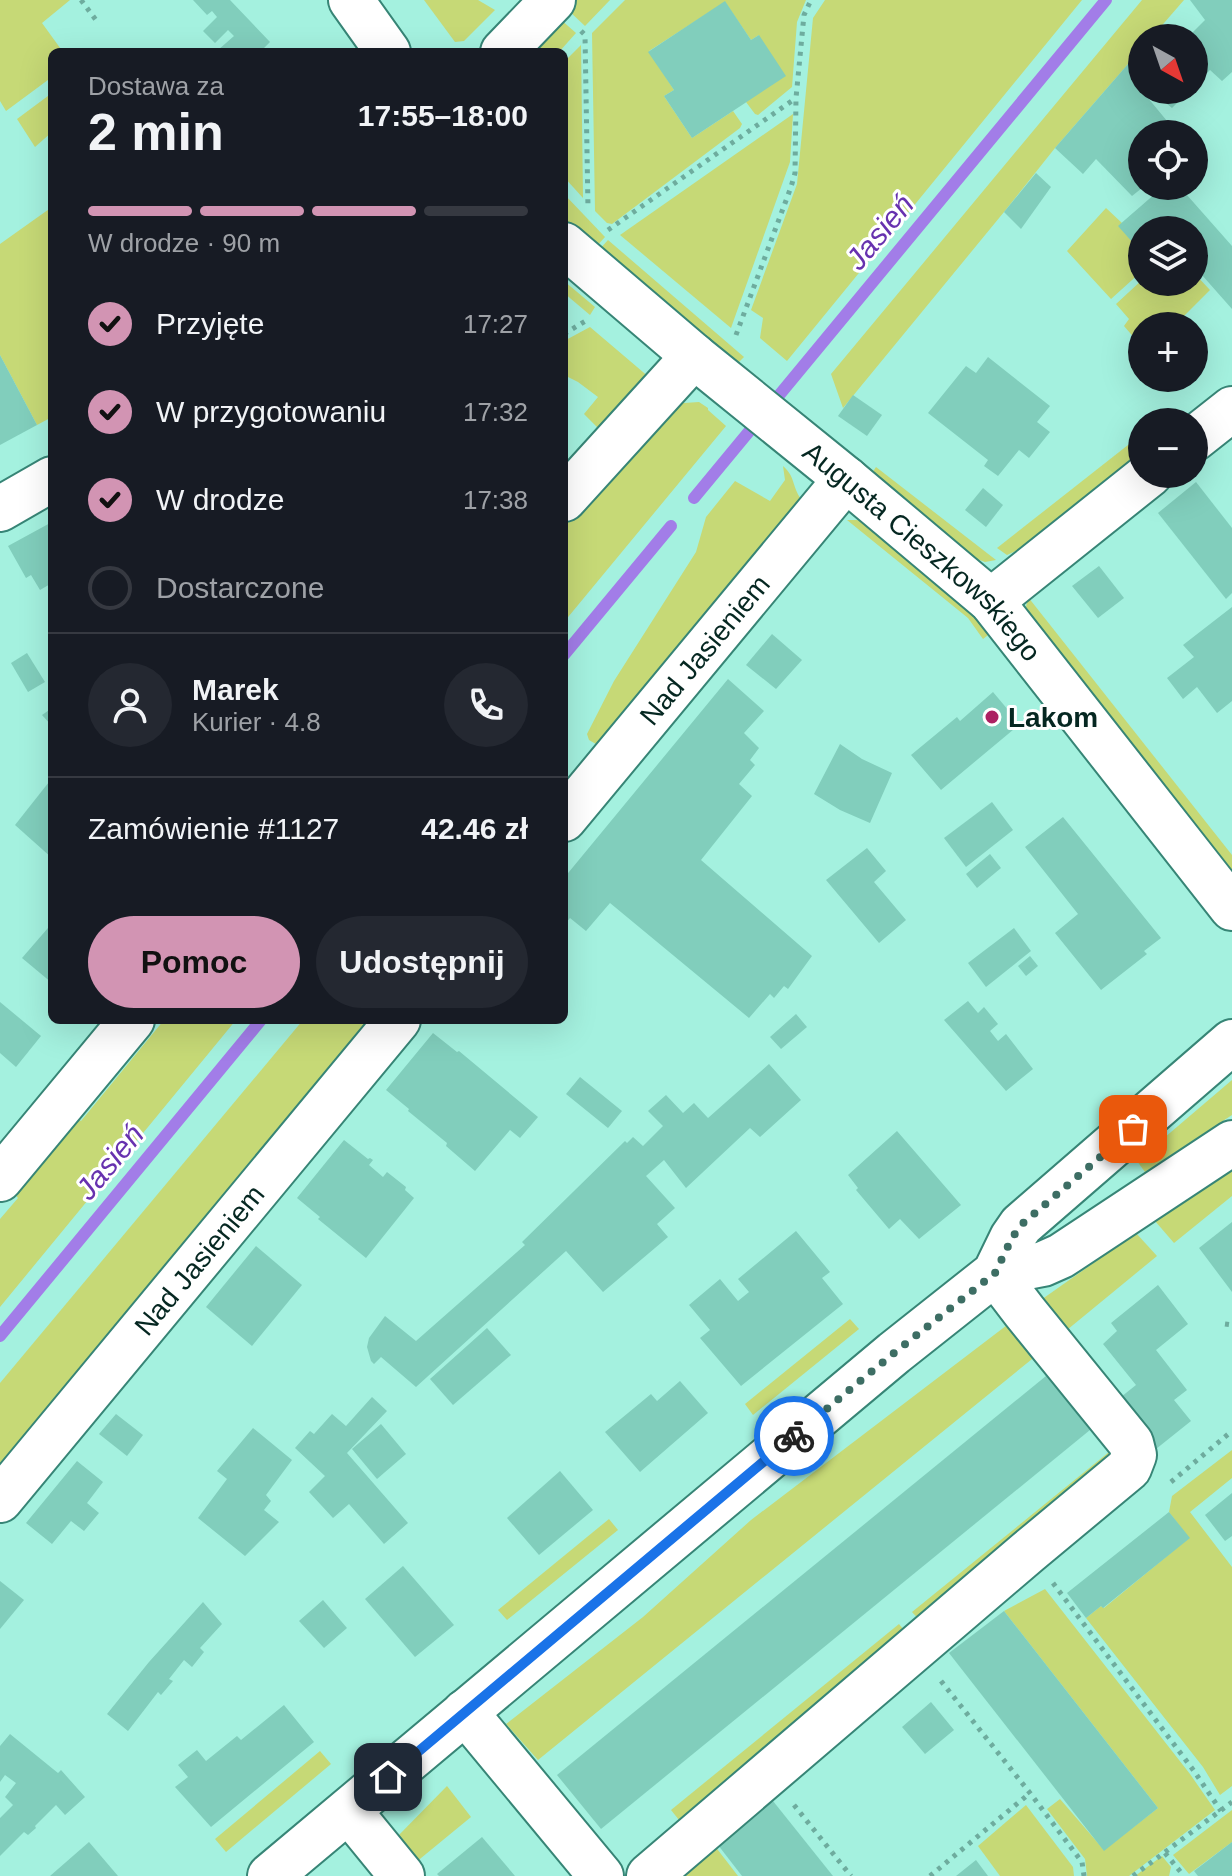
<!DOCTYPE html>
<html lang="pl">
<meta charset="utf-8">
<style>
:root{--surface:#171b24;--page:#242831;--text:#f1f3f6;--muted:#9ea1a6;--line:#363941;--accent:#d294b3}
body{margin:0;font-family:Arial,sans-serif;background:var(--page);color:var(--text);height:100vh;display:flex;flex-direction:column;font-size:30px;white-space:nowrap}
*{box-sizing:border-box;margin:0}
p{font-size:26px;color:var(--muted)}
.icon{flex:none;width:44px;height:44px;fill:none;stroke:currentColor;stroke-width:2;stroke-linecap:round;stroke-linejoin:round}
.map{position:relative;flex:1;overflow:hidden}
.panel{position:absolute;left:48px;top:48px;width:520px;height:976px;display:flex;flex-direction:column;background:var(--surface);border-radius:12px;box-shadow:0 8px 32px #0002}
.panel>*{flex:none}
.needle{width:52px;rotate:140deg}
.buttons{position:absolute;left:1128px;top:24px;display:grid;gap:16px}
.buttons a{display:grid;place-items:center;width:80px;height:80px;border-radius:50%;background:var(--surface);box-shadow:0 8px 32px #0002;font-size:40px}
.pin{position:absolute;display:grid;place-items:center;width:68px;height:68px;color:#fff;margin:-34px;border-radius:16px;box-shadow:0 4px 12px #0006}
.courier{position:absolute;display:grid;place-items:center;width:80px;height:80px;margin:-40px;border:6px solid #1a73e8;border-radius:50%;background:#fff;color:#222;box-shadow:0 2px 10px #0007}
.head em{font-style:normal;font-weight:700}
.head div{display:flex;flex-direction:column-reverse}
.head{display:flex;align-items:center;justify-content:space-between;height:136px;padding:0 40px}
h1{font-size:52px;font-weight:700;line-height:60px}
.bar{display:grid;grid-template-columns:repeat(4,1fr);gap:12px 8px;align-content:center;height:96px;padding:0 40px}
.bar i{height:10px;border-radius:6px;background:var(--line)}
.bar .selected{background:var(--accent)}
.bar p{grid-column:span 4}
.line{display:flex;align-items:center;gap:20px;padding:0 40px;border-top:2px solid var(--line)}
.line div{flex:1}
.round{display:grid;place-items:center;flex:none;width:84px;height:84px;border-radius:42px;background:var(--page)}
ol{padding:0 40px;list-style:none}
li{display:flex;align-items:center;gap:24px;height:88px}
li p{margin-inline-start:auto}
li .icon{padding:8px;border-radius:50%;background:var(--accent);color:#111;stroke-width:4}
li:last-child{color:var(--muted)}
li i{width:44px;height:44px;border:4px solid var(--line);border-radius:50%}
.cta{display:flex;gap:16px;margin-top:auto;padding:16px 40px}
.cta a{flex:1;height:92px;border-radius:48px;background:var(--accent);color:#111;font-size:32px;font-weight:700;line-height:92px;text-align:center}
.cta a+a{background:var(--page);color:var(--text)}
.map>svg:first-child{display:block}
</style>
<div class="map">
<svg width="1232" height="1876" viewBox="0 0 1232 1876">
<rect width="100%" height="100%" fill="#a4f1df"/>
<g fill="#c6d976">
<polygon points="0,0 70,0 42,23 63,52 52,52 52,77 6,111 0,101"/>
<polygon points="424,0 478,0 495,10 464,41 455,42"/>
<polygon points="577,0 610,0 585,26 568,10"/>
<polygon points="625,0 806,0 797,22 792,87 758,115 755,114 746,102 759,35 751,40 725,2 649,51 674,90 664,96 692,138 733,111 742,124 740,128 612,224 607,223 595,211 592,33"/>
<polygon points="825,0 1082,0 787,361 760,338 763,318 751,310 797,184 813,18"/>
<polygon points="1142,0 1184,0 1151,38 1142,38 1142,48 1055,148 1004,212 843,408 831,374"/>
<polygon points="559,18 576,33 559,52 527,52"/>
<polygon points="581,45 583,198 564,177 564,62"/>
<polygon points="52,93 52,132 35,147 17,119"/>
<polygon points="793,114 790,162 731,328 620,235"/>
<polygon points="564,194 605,237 595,248 564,218"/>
<polygon points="52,207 52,417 37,425 0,355 0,244"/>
<polygon points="1106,208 1122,223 1119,226 1142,253 1142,271 1111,299 1067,251"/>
<polygon points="608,240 744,357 738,363 598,251"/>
<polygon points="1194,273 1210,290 1174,326 1142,326 1142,347 1124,326 1129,319 1116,304 1142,280 1142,282 1194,282"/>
<polygon points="564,281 595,307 590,315 564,293"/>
<polygon points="590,327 650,378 599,429 584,414 598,397 578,382 564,375 564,341"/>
<polygon points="678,398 684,403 699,402 708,408 708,410 726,426 564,622 564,513"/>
<polygon points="1142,434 1142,453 1020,549 1007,555 997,548"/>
<path d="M783 466C797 478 791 489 804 502L601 747 589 740 587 734 614 681 696 552 706 517 735 481 770 501 785 480Z"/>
<polygon points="876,467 996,560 985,562 977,559 870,476"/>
<polygon points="847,520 857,520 870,525 971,609 992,632 983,639 968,618"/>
<polygon points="1028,597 1232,855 1232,876 1029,617 1026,607"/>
<polygon points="164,1020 236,1020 0,1307 0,1219 18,1198 11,1190 72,1114 81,1121"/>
<polygon points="303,1020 374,1020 0,1473 0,1383"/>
<polygon points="1232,1080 1232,1115 1145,1172 1137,1161"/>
<polygon points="1232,1170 1232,1196 1174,1243 1155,1221"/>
<polygon points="1136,1233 1157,1256 1056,1339 1031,1307"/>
<polygon points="850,1319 859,1329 753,1415 745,1404"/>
<polygon points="1015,1319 1042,1351 538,1760 506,1724 643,1617 751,1520"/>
<polygon points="1232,1450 1232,1478 1190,1512 1232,1567 1232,1786 1220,1795 1203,1767 1086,1618 1101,1606 1104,1608 1189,1538 1169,1512 1172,1496"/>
<polygon points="1109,1452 1117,1462 923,1624 912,1612"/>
<polygon points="609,1519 618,1530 507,1620 498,1610"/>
<polygon points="1045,1589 1190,1774 1215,1810 1129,1876 1087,1876 1085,1859 1047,1809 1060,1799 1104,1850 1158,1808 1004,1611"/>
<polygon points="899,1624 908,1635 683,1825 671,1810"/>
<polygon points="320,1751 331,1764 226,1852 215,1839"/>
<polygon points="447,1786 471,1817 415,1863 396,1838"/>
<polygon points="1026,1805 1073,1867 1074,1876 1000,1876 978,1846"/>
<polygon points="1232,1810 1232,1842 1189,1874 1173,1855"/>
<polygon points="711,1841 738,1876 680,1876"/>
<polygon points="1162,1856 1171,1867 1169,1876 1135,1876"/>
</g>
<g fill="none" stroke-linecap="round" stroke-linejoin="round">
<g stroke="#a27de8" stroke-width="12">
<polyline points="694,498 1106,0"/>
<polyline points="564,655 671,526"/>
<polyline points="0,1336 261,1020"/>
</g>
</g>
<g fill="#81cebc">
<polygon points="193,0 230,0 270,42 260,52 220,52 218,50 234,36 228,30 215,43 203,31 217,17 212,11 207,15"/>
<polygon points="1190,0 1232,0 1232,72 1222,81 1210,70 1194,86 1194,38 1187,38 1205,20"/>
<polygon points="725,1 751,40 759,35 786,76 692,138 664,96 674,90 648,52"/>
<polygon points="1142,48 1142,90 1190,90 1172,108 1154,93 1148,98 1172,127 1164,134 1142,134 1142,188 1132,196 1096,159 1083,174 1055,148"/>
<polygon points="1036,173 1051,187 1021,229 1004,212"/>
<polygon points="1164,186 1179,186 1232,246 1232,309 1194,266 1194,230 1142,230 1142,253 1118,226"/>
<polygon points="0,355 37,425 0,445"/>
<polygon points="988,357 1050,406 1037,422 1050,432 1029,458 1019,450 998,476 984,466 988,460 928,413 966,366 976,373"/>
<polygon points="853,395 882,415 867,436 838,416"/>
<polygon points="1196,482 1232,528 1232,593 1226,599 1158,513"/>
<polygon points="983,488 1003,505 986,527 965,510"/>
<polygon points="52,522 52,583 40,590 31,575 26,578 8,546"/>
<polygon points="1099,566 1124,598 1098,618 1072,586"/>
<polygon points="1232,607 1232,701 1217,713 1197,687 1183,699 1167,678 1194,657 1183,645"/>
<polygon points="772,634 802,660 776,689 746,665"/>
<polygon points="27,653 45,682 28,692 11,663"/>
<polygon points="728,679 764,711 744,733 759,748 750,760 755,765 739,784 752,796 701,860 812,956 788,989 784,986 774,998 770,994 749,1018 610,903 586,931 570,918 564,925 564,878"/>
<polygon points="993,692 1020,724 941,790 911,755 957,717 960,721"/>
<polygon points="52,708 52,726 42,715"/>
<polygon points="840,744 862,759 892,773 870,823 840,810 814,794"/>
<polygon points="49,782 52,784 52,858 15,825"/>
<polygon points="992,802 1013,830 966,867 944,838"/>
<polygon points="1063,817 1161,938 1144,951 1147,954 1101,990 1055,933 1078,914 1025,847"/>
<polygon points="867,848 886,871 874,882 906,920 879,943 826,880"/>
<polygon points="990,854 1001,868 977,888 966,874"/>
<polygon points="48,928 52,932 52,983 22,958"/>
<polygon points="1014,928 1031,951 986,987 968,963"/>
<polygon points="1030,956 1038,966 1026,976 1018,966"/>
<polygon points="968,1001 978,1013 984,1007 998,1024 990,1031 998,1041 1006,1034 1033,1069 1006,1091 944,1020"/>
<polygon points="0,1002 41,1036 16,1067 0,1053"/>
<polygon points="796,1014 807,1027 781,1049 770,1037"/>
<polygon points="433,1033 457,1052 459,1051 538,1117 520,1138 510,1130 475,1171 446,1146 447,1143 408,1111 409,1109 386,1090"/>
<polygon points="769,1064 801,1100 760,1137 750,1128 686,1188 664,1160 646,1176 675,1208 657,1224 668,1237 603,1292 566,1251 416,1387 381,1357 374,1364 371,1361 367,1347 369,1338 385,1316 416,1341 525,1245 522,1242 625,1141 627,1143 633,1137 643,1146 663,1126 648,1111 666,1095 683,1113 694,1103 708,1118"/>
<polygon points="580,1077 622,1111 608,1128 566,1094"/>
<polygon points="897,1131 961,1205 919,1239 900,1219 889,1229 856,1190 858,1188 848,1175"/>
<polygon points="344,1140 368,1159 370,1158 373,1160 369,1165 383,1177 387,1172 406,1187 405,1190 414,1198 366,1258 318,1219 320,1217 297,1198"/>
<polygon points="1232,1222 1232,1292 1199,1248"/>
<polygon points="796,1231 830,1272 822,1278 843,1304 741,1386 700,1338 710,1330 689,1305 720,1279 738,1301 749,1292 738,1279"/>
<polygon points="256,1246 302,1285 252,1346 206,1307"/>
<polygon points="1158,1285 1188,1324 1156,1350 1187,1390 1174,1400 1191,1421 1156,1449 1116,1401 1136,1385 1103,1344 1117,1331 1111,1323"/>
<polygon points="487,1328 511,1355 453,1405 430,1379"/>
<polygon points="1046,1376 1090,1430 601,1829 557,1775"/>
<polygon points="680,1381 708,1413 640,1472 605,1432 651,1394 657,1401"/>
<polygon points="372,1397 387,1411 347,1453 408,1523 384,1544 349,1504 333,1518 309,1492 325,1476 295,1448 310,1431 314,1434 332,1414 346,1426"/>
<polygon points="116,1414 143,1435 127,1456 99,1434"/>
<polygon points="381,1424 406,1454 377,1479 352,1449"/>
<polygon points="253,1428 292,1460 266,1495 271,1501 264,1510 279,1522 245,1556 198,1518 227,1479 217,1471"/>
<polygon points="77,1461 103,1482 87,1503 99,1513 84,1531 71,1521 52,1544 26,1523"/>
<polygon points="560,1471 593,1510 539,1555 507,1518"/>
<polygon points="1232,1493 1232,1536 1225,1541 1205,1515"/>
<polygon points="1169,1512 1190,1538 1103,1608 1101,1606 1086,1618 1067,1593"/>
<polygon points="403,1566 454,1625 415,1657 365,1599"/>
<polygon points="0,1581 24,1600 0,1629"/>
<polygon points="323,1600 347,1628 324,1648 299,1621"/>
<polygon points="203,1602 222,1624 200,1648 204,1652 192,1667 184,1660 169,1679 173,1681 161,1695 158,1692 128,1731 107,1714 149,1662"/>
<polygon points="1004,1611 1158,1808 1104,1851 949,1653"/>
<polygon points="931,1702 954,1730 925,1754 902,1727"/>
<polygon points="284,1705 314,1742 211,1827 175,1787 188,1777 178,1765 197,1750 206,1761 237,1736 241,1740"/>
<polygon points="10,1734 53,1769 58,1773 61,1770 85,1797 65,1815 56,1805 35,1826 36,1828 28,1835 24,1832 0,1856 0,1818 13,1805 5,1797 16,1783 5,1775 0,1782 0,1746"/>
<polygon points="773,1801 833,1876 742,1876 718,1845"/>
<polygon points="482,1837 515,1876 439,1876 437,1874"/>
<polygon points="89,1842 118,1876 50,1876"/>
<polygon points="1232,1842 1232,1876 1198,1876 1194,1871"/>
<polygon points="976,1860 988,1876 956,1876"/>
</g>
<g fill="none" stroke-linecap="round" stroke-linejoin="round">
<defs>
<g id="minor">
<polyline points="351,0 388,52"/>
<polyline points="503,52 553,0"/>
<path id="s1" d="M564 245 694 356 846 479 991 601 1232 908"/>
<polyline points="1194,439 1232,409"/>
<polyline points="564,499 694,356"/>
<polyline points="0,509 52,479"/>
<polyline points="991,601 1150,474"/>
<path id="s2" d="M564 819 846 479"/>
<polyline points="0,1179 132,1020"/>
<path id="s3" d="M0 1500 398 1020"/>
<polyline points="465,1712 601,1876"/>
<polyline points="349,1811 402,1876"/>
<polyline points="649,1876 1028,1552 1129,1468 1134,1455 1131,1443 1024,1311 995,1273"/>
</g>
<g id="major">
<polyline points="995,1273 1043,1264 1061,1256 1232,1143"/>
<polyline points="270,1876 894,1353 995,1273 1012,1238 1021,1225 1232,1042"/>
</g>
</defs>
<use href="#minor" stroke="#378576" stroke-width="48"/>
<use href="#major" stroke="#378576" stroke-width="48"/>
<g stroke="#6eac9e" stroke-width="5" stroke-dasharray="4 6" stroke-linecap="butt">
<polyline points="81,0 96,20"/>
<polyline points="581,31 585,35 588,209"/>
<polyline points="608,230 796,98"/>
<polyline points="564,334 587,320"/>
<polyline points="736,335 791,187 795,173 796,98 804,15 811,0"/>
<polyline points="1225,1324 1232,1325"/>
<polyline points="1171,1482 1232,1431"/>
<polyline points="1053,1583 1194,1771 1221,1811"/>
<polyline points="941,1681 1030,1793 1082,1862 1084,1876"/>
<polyline points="794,1805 851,1876"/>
<polyline points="1165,1853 1184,1876"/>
<polyline points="930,1876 1030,1793"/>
<polyline points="1133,1876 1232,1802"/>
</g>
<use href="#minor" stroke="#fff" stroke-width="44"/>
<use href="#major" stroke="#fff" stroke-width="44"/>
</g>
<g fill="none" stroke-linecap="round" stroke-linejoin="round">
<polyline stroke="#3d6e64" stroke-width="8" stroke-dasharray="0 14.4" points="794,1436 894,1353 995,1273 1012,1238 1021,1225 1133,1129"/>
<polyline stroke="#1a73e8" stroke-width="10" points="388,1777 794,1436"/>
</g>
<circle fill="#ac2162" stroke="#fff" stroke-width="3" cx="992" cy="717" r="8"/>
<g text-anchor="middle" stroke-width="6" stroke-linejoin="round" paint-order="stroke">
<g font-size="28" fill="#052721" stroke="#fff">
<text dy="10" stroke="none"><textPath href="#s1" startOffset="472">Augusta Cieszkowskiego</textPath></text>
<text dy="10" stroke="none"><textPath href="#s2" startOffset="220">Nad Jasieniem</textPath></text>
<text dy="10" stroke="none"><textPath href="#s3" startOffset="312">Nad Jasieniem</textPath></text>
</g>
<g font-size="28" font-weight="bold" fill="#052721" stroke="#fff" text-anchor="start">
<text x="1008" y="727">Lakom</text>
</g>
<g font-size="30" font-style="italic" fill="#6732af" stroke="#fff">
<text transform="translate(880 232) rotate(-50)" y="10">Jasień</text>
<text transform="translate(110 1162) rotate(-50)" y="10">Jasień</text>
</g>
</g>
</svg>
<div class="buttons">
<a><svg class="needle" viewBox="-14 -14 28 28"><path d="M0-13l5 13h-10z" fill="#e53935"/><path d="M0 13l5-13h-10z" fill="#9ea1a6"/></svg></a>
<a><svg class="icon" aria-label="locate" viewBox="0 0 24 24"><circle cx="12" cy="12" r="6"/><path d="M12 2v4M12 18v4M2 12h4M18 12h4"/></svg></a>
<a><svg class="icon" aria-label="layers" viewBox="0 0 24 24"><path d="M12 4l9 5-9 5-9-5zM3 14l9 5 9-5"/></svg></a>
<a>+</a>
<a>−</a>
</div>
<div class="pin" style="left:1133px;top:1129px;background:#ea580c"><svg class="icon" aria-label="bag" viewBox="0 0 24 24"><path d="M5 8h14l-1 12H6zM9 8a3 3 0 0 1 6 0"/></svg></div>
<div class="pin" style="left:388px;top:1777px;background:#1f2937"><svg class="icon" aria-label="home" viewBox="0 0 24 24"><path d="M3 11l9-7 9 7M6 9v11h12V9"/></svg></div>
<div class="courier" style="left:794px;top:1436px"><svg class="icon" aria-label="bike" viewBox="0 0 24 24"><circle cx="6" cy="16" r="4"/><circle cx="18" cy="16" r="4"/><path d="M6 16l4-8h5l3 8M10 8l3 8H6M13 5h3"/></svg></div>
<section class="panel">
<div class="head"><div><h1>2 min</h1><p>Dostawa za</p></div><em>17:55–18:00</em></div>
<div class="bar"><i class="selected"></i><i class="selected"></i><i class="selected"></i><i></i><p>W drodze · 90 m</p></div>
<ol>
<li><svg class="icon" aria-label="check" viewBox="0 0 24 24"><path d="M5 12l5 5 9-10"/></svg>Przyjęte<p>17:27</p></li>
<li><svg class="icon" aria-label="check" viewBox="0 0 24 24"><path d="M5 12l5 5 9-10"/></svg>W przygotowaniu<p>17:32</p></li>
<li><svg class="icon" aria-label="check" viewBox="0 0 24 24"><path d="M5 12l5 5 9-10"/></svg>W drodze<p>17:38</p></li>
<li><i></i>Dostarczone</li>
</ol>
<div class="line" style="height:144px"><a class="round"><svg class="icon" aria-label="person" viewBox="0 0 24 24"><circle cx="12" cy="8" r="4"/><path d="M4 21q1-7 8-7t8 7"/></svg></a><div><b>Marek</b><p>Kurier · 4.8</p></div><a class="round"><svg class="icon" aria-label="phone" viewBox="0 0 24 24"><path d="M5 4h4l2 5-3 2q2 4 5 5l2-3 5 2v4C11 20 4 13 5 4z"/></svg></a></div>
<div class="line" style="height:104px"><div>Zamówienie #1127</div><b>42.46 zł</b></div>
<div class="cta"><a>Pomoc</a><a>Udostępnij</a></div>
</section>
</div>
